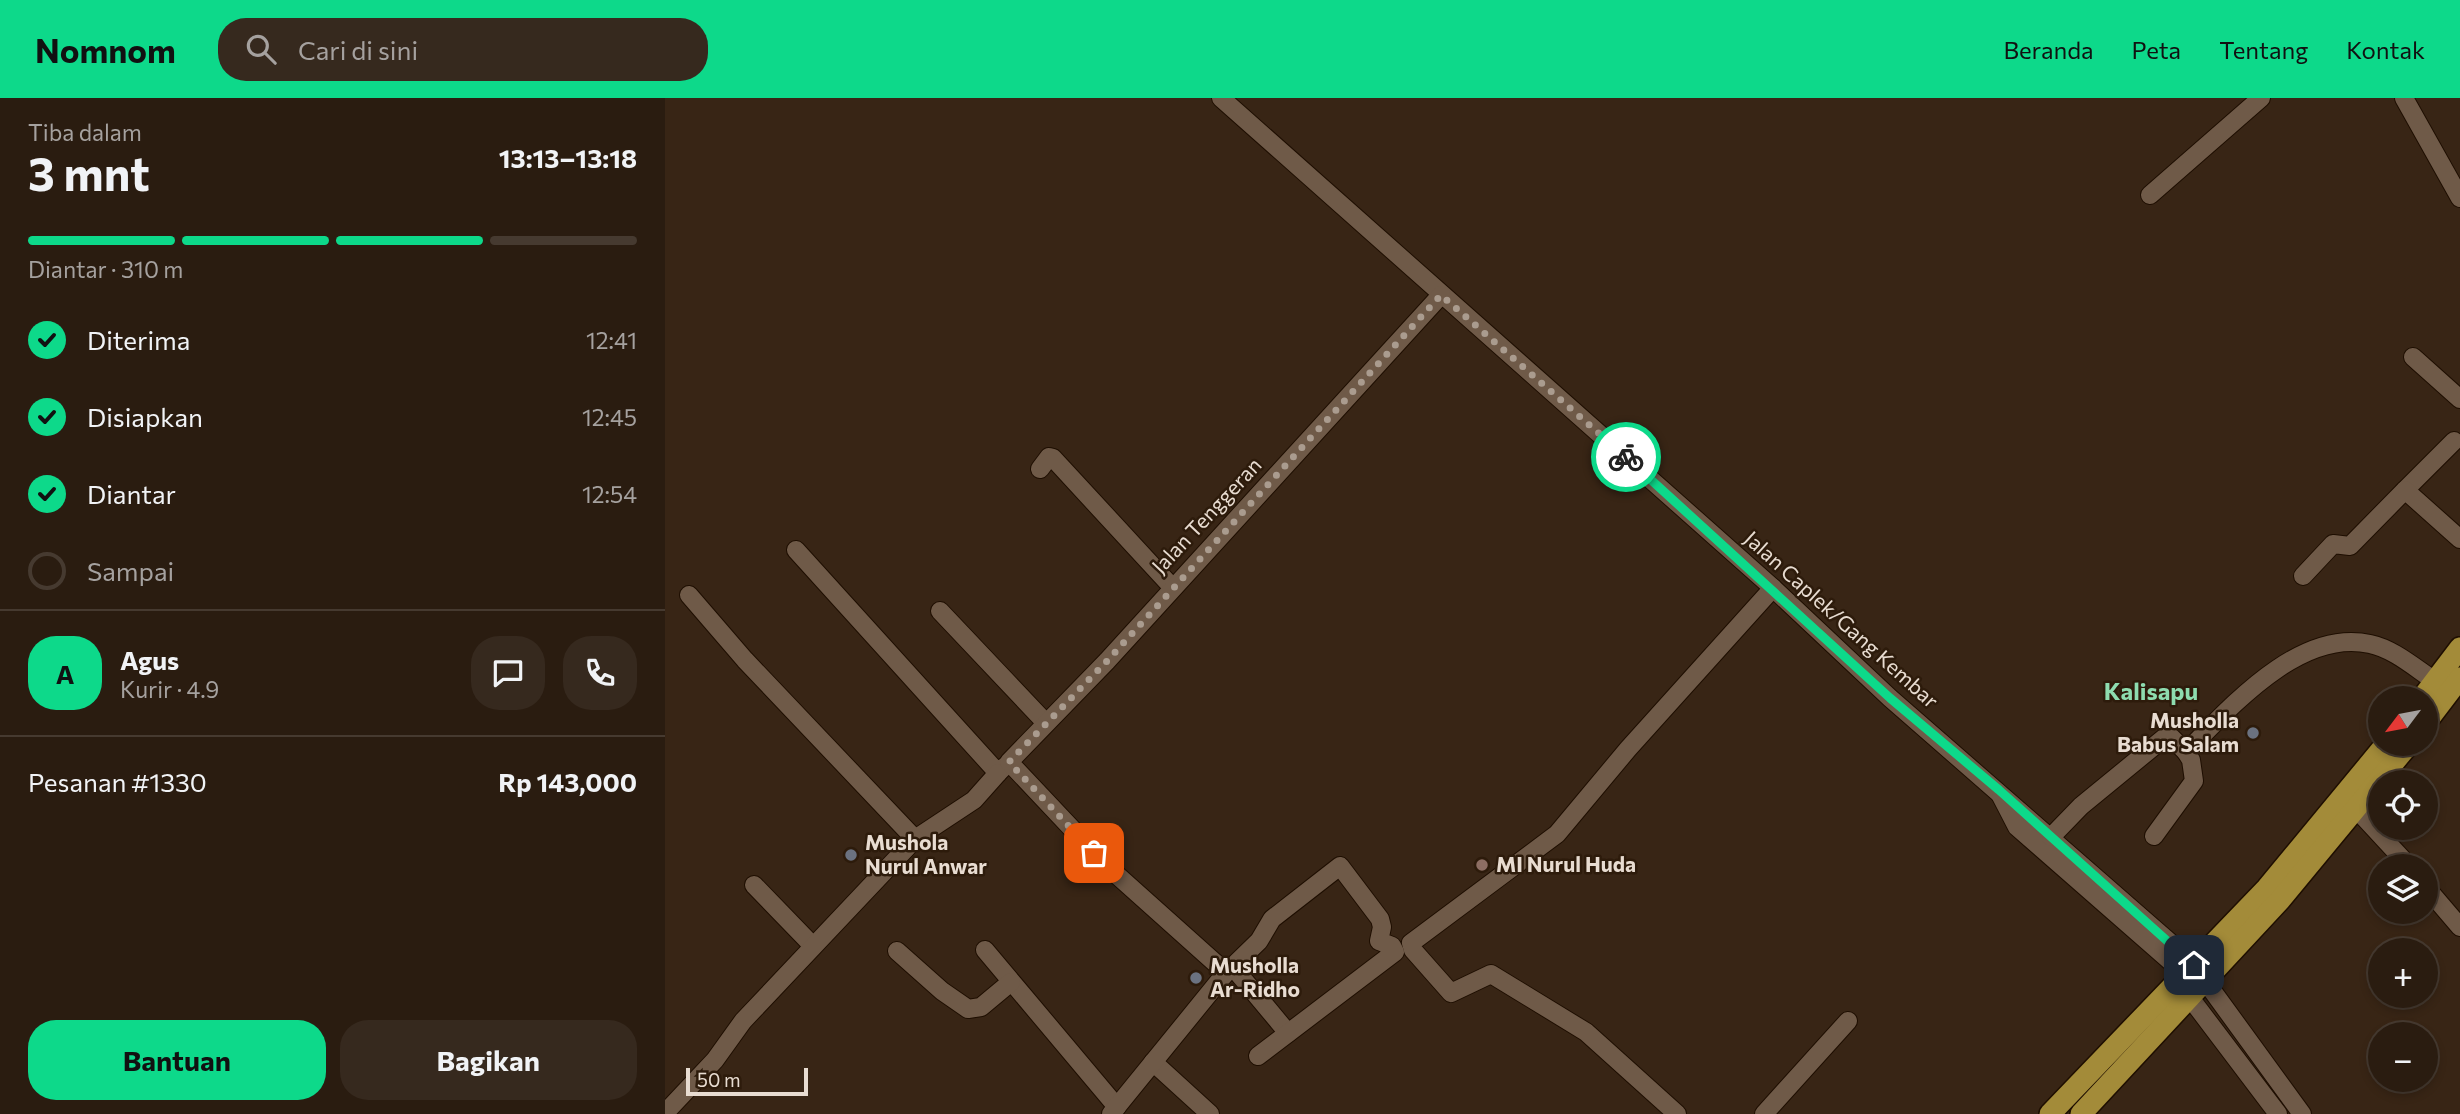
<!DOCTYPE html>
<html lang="id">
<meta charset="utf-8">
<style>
:root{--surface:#2a1c10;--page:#36291e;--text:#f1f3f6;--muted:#a5a19f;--line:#463a30;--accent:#0dd98a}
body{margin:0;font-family:Commissioner,sans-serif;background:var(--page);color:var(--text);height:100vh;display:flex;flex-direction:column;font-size:26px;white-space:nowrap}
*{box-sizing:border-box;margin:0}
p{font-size:23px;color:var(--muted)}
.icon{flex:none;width:38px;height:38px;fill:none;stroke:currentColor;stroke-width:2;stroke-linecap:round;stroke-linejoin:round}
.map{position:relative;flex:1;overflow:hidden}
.details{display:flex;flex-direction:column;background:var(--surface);width:665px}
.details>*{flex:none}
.needle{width:46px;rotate:238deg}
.buttons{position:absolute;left:1703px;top:588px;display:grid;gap:14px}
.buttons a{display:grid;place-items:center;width:70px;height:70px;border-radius:50%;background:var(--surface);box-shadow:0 4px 10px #0003,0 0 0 2px var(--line);font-size:35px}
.scale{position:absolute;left:21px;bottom:18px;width:122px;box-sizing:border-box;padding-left:7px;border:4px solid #e8dcd1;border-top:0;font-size:19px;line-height:24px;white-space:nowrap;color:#e8dcd1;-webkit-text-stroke:5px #2d1b0b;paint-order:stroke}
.pin{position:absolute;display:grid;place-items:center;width:60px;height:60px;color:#fff;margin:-30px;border-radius:14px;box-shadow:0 4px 10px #0006}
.courier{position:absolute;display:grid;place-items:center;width:70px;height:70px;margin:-35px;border:5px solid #0dd98a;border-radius:50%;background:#fff;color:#222;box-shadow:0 2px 9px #0007}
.headline em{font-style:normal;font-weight:700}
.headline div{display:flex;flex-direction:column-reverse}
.headline{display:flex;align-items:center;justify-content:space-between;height:119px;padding:0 28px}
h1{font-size:46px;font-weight:700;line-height:52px}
.bar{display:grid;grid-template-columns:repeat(4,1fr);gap:10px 7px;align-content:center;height:84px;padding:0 28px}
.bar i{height:9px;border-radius:5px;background:var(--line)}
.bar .on{background:var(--accent)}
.bar p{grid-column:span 4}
.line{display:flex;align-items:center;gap:18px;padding:0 28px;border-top:2px solid var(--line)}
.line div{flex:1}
.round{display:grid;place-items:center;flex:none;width:74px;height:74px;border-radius:28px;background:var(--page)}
ol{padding:0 28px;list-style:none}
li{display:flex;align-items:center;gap:21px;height:77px}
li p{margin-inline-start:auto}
li .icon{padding:7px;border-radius:50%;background:var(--accent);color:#111;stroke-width:4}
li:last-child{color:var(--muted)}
li i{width:38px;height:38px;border:4px solid var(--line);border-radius:50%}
.button{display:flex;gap:14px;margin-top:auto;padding:14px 28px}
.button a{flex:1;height:80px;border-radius:28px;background:var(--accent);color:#111;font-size:28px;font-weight:700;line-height:80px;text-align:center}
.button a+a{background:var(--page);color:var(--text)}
header{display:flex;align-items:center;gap:42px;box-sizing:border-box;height:98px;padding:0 35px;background:var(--accent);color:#111}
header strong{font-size:33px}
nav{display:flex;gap:38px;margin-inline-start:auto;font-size:24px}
.search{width:490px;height:63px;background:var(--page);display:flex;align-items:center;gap:18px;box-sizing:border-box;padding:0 24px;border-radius:28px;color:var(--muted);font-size:26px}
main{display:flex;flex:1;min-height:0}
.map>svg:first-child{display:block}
</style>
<header>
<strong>Nomnom</strong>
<div class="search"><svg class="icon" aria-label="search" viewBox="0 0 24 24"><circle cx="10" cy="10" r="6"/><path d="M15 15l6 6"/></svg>Cari di sini</div>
<nav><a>Beranda</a><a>Peta</a><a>Tentang</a><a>Kontak</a></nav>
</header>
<main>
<section class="details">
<div class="headline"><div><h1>3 mnt</h1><p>Tiba dalam</p></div><em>13:13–13:18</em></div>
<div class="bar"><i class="on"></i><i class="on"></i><i class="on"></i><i></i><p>Diantar · 310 m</p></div>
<ol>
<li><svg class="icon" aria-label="check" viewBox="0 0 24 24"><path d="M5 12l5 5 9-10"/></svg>Diterima<p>12:41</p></li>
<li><svg class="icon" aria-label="check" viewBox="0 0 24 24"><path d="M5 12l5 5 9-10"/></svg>Disiapkan<p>12:45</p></li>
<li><svg class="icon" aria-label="check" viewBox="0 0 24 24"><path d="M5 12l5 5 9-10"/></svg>Diantar<p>12:54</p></li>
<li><i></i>Sampai</li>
</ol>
<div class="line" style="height:126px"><b class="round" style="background:var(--accent);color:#111">A</b><div><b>Agus</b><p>Kurir · 4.9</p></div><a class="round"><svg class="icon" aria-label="chat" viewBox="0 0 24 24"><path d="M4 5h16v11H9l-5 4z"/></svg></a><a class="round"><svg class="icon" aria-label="phone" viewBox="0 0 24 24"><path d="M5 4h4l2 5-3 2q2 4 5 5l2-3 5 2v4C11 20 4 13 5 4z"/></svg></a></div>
<div class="line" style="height:91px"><div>Pesanan #1330</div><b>Rp 143,000</b></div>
<div class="button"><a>Bantuan</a><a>Bagikan</a></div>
</section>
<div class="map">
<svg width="1795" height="1016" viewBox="0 0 1795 1016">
<rect width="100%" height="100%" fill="#382515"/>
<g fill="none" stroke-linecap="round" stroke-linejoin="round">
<defs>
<g id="street">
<polyline points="556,0 1108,490 1225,600 1540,875"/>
<polyline points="1739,0 1795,100"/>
<polyline points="1485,97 1596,0"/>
<polyline points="1748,259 1795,301"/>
<polyline points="375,371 384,359 388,360 507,489"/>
<polyline points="1740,392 1789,343"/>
<polyline points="131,452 333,675 339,669"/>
<polyline points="1638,478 1668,446 1685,448 1740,392 1795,441"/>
<polyline points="24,497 80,562 250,741 309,702 333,675"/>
<polyline points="275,513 380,624"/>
<polyline points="1336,698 1352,729 1520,876"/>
<polyline points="1682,701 1744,768"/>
<polyline points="1489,738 1529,683 1526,662 1521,654"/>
<path d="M1386 739 1416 708 1499 640 1506 639 1521 654C1565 610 1634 530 1705 546 1729 551 1750 570 1770 583"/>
<polyline points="89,787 148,848"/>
<polyline points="1760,788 1795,829"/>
<polyline points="320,852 452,1009"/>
<polyline points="232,853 277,893 303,911 316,909 346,884"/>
<polyline points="568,869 623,935"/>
<polyline points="559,877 557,871 443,769 344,664 442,563 776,197"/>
<polyline points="1541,884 1637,1016"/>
<polyline points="1526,901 1613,1016"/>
<polyline points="488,964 545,1016"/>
<polyline points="0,1015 50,962 78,923 250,741"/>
<polyline points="446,1016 559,877 594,843 607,821 675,768 715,821 717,829 714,843 727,848 730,854 593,958"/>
<polyline points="1012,1016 921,934 826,876 786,895 748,852 746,845 892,736 963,651 1108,490"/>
<polyline points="1099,1016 1183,923"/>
</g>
<g id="highway">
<polyline points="1757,600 1795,550"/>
<polyline points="1760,626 1795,580"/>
<polyline points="1385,1016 1602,790 1721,646"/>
<polyline points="1416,1016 1615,802 1744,646"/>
</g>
</defs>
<use href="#street" stroke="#1e0e01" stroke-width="20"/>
<use href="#highway" stroke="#1e0e01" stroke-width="24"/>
<use href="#street" stroke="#6f5a48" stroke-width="18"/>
<use href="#highway" stroke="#a38b39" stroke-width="21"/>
</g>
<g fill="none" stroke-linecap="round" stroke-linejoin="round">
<polyline stroke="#aa9c8f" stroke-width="7" stroke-dasharray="0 12.6" points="429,755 344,664 442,563 776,197 961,359"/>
<polyline stroke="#0dd98a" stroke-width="9" points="961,359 1225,600 1334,692 1529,867"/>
</g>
<g fill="#6b7280" stroke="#2d1b0b" stroke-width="2.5">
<circle cx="1588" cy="635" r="7"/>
<circle cx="186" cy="757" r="7"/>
<circle cx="531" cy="880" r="7"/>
</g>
<circle fill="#8d6e63" stroke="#2d1b0b" stroke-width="2.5" cx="817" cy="767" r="7"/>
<g text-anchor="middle" stroke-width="5" stroke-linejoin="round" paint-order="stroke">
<g font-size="21" fill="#e8dcd1" stroke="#2d1b0b">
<text transform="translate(542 418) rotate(-47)" y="7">Jalan Tenggeran</text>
<text transform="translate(1176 522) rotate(42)" y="7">Jalan Caplek/Gang Kembar</text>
</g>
<g font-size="21" font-weight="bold" fill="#e8dcd1" stroke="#2d1b0b" text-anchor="start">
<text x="1574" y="630" text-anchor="end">Musholla<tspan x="1574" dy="24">Babus Salam</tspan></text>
<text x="200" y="752">Mushola<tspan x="200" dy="24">Nurul Anwar</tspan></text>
<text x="831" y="774">MI Nurul Huda</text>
<text x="545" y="875">Musholla<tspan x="545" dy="24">Ar-Ridho</tspan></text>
</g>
<g font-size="24" font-weight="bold" fill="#8edcaf" stroke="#2d1b0b">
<text x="1486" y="602">Kalisapu</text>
</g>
</g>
</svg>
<div class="buttons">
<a><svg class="needle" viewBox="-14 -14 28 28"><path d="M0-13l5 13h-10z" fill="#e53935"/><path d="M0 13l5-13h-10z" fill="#a5a19f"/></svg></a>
<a><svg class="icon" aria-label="locate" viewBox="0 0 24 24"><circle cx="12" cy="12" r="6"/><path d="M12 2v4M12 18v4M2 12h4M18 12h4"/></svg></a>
<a><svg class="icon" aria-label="layers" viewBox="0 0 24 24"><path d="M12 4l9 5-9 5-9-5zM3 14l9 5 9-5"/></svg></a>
<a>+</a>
<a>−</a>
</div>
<div class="scale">50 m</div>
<div class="pin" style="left:429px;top:755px;background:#ea580c"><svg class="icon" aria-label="bag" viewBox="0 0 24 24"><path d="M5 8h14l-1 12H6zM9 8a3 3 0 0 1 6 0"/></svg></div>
<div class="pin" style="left:1529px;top:867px;background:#1f2937"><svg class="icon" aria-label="home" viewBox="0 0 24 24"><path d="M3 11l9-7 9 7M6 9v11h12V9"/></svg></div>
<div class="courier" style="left:961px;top:359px"><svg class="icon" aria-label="bike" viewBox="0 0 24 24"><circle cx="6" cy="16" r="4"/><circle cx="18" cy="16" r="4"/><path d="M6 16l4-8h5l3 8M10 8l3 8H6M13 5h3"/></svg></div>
</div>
</main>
